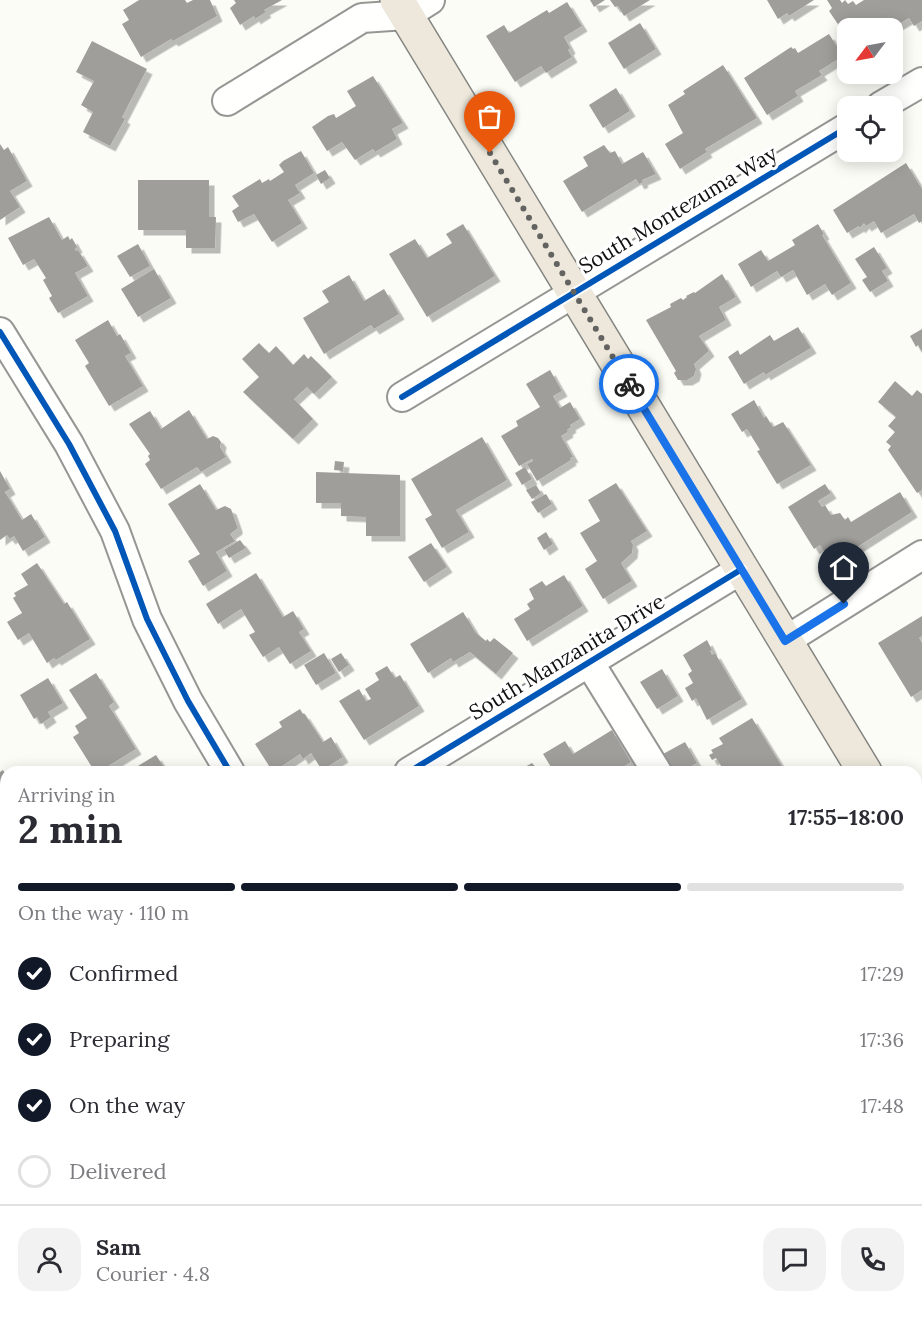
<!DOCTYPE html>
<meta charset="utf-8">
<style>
:root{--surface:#fff;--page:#f2f2f3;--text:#2b2b33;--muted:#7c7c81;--line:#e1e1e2;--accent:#111827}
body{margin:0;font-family:Lora,serif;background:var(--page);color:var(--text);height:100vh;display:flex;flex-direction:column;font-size:22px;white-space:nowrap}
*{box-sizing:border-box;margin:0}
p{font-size:20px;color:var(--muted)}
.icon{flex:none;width:33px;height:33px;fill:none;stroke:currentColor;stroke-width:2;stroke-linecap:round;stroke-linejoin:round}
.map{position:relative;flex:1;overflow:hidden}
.side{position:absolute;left:0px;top:766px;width:922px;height:560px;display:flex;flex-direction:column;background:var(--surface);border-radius:18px 18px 0 0;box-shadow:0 3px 15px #0003}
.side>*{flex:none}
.needle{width:39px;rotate:238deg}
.controls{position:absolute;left:837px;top:18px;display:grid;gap:12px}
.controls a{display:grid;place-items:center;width:66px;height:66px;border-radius:12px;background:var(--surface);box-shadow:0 3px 15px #0003;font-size:30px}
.pin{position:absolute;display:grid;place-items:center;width:51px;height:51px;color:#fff;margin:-62px -26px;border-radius:50% 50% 50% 0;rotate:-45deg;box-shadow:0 0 6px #0007}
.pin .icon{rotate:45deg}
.courier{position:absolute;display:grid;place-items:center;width:60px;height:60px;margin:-30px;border:4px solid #1a73e8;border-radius:50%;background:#fff;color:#222;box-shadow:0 2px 8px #0007}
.headline em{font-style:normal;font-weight:700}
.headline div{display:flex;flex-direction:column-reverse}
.headline{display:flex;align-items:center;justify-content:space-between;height:102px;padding:0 18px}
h1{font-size:39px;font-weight:700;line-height:45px}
.bar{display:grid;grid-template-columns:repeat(4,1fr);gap:9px 6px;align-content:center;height:72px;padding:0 18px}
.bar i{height:8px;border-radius:4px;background:var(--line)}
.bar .on{background:var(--accent)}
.bar p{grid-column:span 4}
.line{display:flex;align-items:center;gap:15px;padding:0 18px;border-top:2px solid var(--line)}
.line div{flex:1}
.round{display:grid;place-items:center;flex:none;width:63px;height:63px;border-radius:18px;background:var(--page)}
ol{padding:0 18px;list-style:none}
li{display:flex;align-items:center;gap:18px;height:66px}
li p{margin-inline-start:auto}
li .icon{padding:6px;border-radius:50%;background:var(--accent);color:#fff;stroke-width:4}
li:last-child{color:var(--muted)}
li i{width:33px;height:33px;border:3px solid var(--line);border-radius:50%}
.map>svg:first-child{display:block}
</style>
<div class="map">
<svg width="922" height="1325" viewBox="0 0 922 1325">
<defs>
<filter id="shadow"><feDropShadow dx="5.5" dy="5.5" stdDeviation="0" flood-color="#0004"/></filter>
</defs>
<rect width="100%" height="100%" fill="#fcfcf7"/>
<g fill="#a09e9b" filter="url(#shadow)">
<polygon points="139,0 185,0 187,3 193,0 210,0 217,16 173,41 171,39 141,57 122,24 129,20 123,10"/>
<polygon points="234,0 282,0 264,10 266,12 255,19 254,16 240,25 230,8 236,3"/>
<polygon points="590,0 605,0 594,7"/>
<polygon points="610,0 650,0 624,16 618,6 615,7"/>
<polygon points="767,0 814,0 789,16 787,13 778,19"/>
<polygon points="827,0 840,0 842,3 845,0 848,4 853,1 856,5 864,0 922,0 922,21 914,26 909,18 892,28 848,28 848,39 829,11 832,8"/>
<polygon points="567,2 582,26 564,37 570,48 568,50 572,57 546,73 541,66 515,82 486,36 504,25 509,33 547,10 549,13"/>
<polygon points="640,23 656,49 624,69 608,43"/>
<polygon points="829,34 843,56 819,71 822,75 795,91 798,96 767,115 744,78 791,47 793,49 795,48 798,53"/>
<polygon points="92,41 147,69 122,117 125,119 110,146 83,132 93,112 81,105 94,81 76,72"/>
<polygon points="723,65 757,118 705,149 707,152 680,169 665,144 683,133 668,105 685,94 683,91"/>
<polygon points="373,76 403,123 392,129 397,139 375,152 373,149 355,160 342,142 327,151 312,127 328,116 334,114 336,118 356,106 347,91"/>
<polygon points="616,88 630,111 603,128 589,105"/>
<polygon points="0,144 4,150 8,147 27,181 10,191 20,207 0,220"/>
<polygon points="604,145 610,153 615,151 622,164 643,152 656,174 642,180 643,182 639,184 636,179 582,212 563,181 588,166 583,157"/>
<polygon points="301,151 314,173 295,185 300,193 288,200 302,223 272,242 254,214 238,222 232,211 239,206 232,196 260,179 262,183 269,179 270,181 284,172 279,165 283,161"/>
<polygon points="906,163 922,189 922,221 919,223 914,214 881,233 874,221 866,226 864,223 860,228 859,226 847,233 833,210"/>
<polygon points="325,170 330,178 321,184 316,175"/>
<polygon points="138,180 209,180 209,217 216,217 215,248 186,248 186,230 138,230"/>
<polygon points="49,217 62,240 68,236 70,240 72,238 77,247 75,249 76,251 78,250 88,266 75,273 88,296 58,313 49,298 52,296 43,280 46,278 34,259 23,265 8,238"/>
<polygon points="463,224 495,276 427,317 389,254 415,239 427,258 452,243 446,234"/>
<polygon points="818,224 824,234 822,235 851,283 832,295 825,284 807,295 793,270 781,277 777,271 751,287 738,264 761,250 768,261 795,245 792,240"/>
<polygon points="138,244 150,266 130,277 117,256"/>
<polygon points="874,247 887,268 882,271 888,281 870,292 862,280 867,277 855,259"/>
<polygon points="154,269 171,298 138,317 121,289"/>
<polygon points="722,274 736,297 719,307 726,320 699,336 709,351 694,364 696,369 694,376 687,380 678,380 674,373 676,371 646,320 671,307 670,304 681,298 683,300 687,297 686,296 694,292 695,293"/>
<polygon points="349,275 364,301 384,289 399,314 374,329 371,325 324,354 303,318 329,302 322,291"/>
<polygon points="108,320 117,336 120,334 131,353 125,356 143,386 109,406 85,366 89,363 75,340"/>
<polygon points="798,327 811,348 765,375 764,372 744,384 728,357 738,350 740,355 770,335 774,341"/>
<polygon points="922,329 922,352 918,345 916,347 910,336"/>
<polygon points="259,343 269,353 276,346 293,365 304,354 308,359 311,356 332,377 314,394 307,387 294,399 313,419 293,439 243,392 259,377 242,359"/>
<polygon points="550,370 562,391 553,396 560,408 570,402 580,419 570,425 571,427 567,430 568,432 561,436 573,457 570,458 571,460 537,481 527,464 533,461 532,459 519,466 501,436 518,426 516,421 540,407 526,384"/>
<polygon points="895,381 912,396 917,390 922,394 922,490 917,493 888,450 891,446 886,442 895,432 888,426 896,417 878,402"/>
<polygon points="754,400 764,418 766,416 773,427 783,422 811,465 777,484 757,451 760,450 747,429 742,432 731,414"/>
<polygon points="189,410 207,439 213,436 218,438 221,442 220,447 226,457 201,472 197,467 161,489 145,464 150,460 148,456 150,454 129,424 150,411 161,429"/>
<polygon points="482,437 507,480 456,510 469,532 442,548 425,519 432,515 411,479"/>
<polygon points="335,461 344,462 343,471 334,470"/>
<polygon points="525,467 532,479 522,485 515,473"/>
<polygon points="0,471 10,489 5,492 22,520 31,514 45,537 23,551 14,536 10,539 7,535 0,540"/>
<polygon points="316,472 400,475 400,536 366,536 366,517 341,516 341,503 316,503"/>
<polygon points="616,483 647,531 631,541 633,545 632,553 621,563 632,581 603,599 585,569 597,561 580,533 600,521 588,500"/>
<polygon points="200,484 216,510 225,506 231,509 237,526 237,529 230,534 235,541 216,552 227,571 203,586 188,561 200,554 168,504"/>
<polygon points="825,484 831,493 818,501 822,507 825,505 831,515 840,513 845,520 848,517 851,522 900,492 912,512 854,549 851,544 828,558 820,545 814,549 788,507"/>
<polygon points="536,485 541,493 532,499 526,490"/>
<polygon points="546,494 552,504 538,513 531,502"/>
<polygon points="546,532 553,544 544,550 537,538"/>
<polygon points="240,540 246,548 229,558 224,550"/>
<polygon points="431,543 447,567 424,582 408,557"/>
<polygon points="37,563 64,604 67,602 90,639 56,660 54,658 47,663 29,633 18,640 7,622 22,613 13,598 16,596 14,593 28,585 21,574"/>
<polygon points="256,573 283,617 293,611 304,629 299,632 311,651 290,664 279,647 263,657 249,635 255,632 241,609 218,624 206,604"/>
<polygon points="564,575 583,606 527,641 514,619 530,609 527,604 534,599 529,589 542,581 546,586"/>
<polygon points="463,612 476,633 486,641 487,639 490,642 494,638 513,653 496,674 470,652 453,662 451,658 428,673 410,644"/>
<polygon points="922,616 922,636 919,638 922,643 922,690 911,697 878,643"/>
<polygon points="707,640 712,650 710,651 712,655 715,653 742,699 707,720 696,698 692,701 685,688 693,683 688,674 692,671 683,655"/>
<polygon points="324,653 336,673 316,685 304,665"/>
<polygon points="341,653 349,665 339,672 331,659"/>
<polygon points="387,666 395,678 400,675 419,706 364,740 339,701 359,689 366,701 371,699 365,689 379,680 375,673"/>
<polygon points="662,669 678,696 657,709 640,682"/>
<polygon points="96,673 114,702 109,706 136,749 105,768 108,772 95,772 73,737 79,733 75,726 87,718 69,690"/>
<polygon points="48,678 63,703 48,712 51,717 41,724 37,717 34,719 20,695"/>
<polygon points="300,709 303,714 304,713 323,742 331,737 343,757 322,770 311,753 303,759 300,754 273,772 255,744 282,727 279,722"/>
<polygon points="752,718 783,768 775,772 725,772 716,758 712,760 709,755 713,753 711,750 723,744 719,738"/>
<polygon points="612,730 631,762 615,772 573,772 570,768 563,772 554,772 543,754 565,741 573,754"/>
<polygon points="685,742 697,763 681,772 674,772 663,754"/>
<polygon points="156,755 167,772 128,772"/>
<polygon points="532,763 540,772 516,772"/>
<polygon points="3,770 6,775 6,812 1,815 6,823 6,830 0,833 0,772"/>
<polygon points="6,856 6,903 0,895 0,859"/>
<polygon points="921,999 922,1067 919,1069 916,1065 916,1002"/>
<polygon points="922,1089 922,1108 916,1099 916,1093"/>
<polygon points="0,1109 6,1119 6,1132 0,1135"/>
<polygon points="6,1153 6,1219 0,1209 0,1157"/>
<polygon points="64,1320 123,1320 126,1325 67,1325"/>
<polygon points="268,1320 312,1320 315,1325 271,1325"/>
<polygon points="442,1320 498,1320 500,1323 496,1325 446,1325"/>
<polygon points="759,1320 777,1320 780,1325 755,1325 754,1323"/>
<polygon points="789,1320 855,1320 846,1325 792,1325"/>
</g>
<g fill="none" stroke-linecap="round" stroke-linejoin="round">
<defs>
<g id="minor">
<polyline points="227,101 362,18 406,15 430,0"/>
<polyline points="881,106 922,82"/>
<polyline points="0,332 69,444 115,531 147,619 188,701 230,772"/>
<polyline points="402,397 848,127"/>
<polyline points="785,641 922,555"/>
<polyline points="589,662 657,772"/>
<polyline points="409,772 742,569"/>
<polyline points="0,992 6,1002"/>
<polyline points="916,1197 922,1206"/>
<polyline points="199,1320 202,1325"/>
<polyline points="563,1320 566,1325"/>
<polyline points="625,1325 633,1320"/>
</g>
<g id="major">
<polyline points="397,0 865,772"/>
<polyline points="916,857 922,867"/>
</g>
</defs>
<use href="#minor" stroke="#969694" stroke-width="32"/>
<use href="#major" stroke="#848481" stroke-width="36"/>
<use href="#minor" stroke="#fffffe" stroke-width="28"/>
<use href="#major" stroke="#ede8db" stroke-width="33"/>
<defs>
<g id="cycleway">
<polyline points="0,332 69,444 115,531 147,619 188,701 230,772"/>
<polyline points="402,397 848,127"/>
<polyline points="409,772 742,569"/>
</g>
</defs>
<use href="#cycleway" stroke="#fff" stroke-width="10"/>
<use href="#cycleway" stroke="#0057b8" stroke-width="6"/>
</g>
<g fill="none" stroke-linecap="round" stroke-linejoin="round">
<polyline stroke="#636361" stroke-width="6" stroke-dasharray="0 10.8" points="490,153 629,384"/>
<polyline stroke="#1a73e8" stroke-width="8" points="629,384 785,641 844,604"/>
</g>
<g text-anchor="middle" stroke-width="6" stroke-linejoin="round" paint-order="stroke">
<g font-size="21" fill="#101010" stroke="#fff">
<text transform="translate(678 210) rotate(-31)" y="7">South Montezuma Way</text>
<text transform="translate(567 657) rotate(-31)" y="7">South Manzanita Drive</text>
</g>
</g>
</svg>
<div class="controls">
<a><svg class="needle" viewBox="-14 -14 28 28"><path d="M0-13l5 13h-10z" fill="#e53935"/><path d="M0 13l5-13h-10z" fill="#7c7c81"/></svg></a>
<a><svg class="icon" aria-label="locate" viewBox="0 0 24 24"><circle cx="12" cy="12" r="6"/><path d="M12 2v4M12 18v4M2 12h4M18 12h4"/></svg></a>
</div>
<div class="pin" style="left:490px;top:153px;background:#ea580c"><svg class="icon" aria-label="bag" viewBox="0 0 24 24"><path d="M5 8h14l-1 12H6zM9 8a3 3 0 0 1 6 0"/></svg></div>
<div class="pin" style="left:844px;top:604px;background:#1f2937"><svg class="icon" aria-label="home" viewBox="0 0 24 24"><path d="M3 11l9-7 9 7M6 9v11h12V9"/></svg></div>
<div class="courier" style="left:629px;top:384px"><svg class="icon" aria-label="bike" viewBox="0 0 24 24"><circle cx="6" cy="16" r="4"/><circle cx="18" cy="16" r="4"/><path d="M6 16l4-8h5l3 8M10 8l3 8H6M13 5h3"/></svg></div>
<section class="side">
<div class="headline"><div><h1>2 min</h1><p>Arriving in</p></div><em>17:55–18:00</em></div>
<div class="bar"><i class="on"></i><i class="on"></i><i class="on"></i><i></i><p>On the way · 110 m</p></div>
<ol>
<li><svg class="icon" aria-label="check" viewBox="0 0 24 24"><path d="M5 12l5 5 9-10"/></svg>Confirmed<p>17:29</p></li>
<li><svg class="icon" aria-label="check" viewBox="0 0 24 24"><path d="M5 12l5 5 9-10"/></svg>Preparing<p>17:36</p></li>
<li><svg class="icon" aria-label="check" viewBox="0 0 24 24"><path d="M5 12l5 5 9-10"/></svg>On the way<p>17:48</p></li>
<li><i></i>Delivered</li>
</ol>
<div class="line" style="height:108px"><a class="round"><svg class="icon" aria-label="person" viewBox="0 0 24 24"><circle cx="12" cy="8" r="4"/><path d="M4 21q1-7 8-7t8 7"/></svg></a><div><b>Sam</b><p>Courier · 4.8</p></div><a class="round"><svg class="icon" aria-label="chat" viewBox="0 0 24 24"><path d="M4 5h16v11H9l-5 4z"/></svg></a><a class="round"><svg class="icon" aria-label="phone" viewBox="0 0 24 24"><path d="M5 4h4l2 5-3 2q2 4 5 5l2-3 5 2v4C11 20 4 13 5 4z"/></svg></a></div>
</section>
</div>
